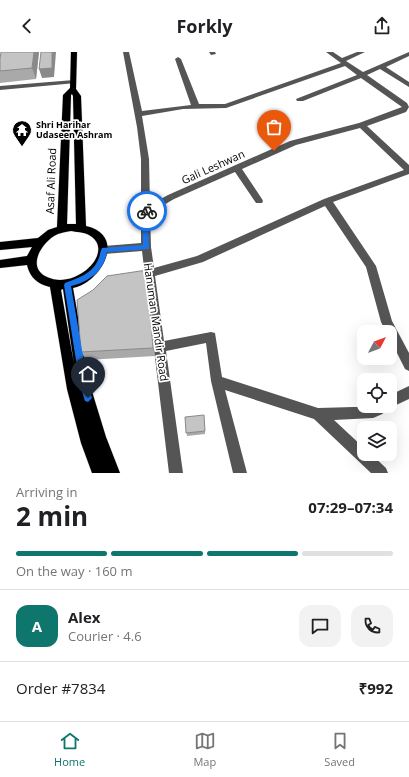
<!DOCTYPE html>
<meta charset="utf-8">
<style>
:root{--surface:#fff;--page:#f2f2f2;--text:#202124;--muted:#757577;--line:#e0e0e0;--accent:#0f766e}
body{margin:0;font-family:"Open Sans",sans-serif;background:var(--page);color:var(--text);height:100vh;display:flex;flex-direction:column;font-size:15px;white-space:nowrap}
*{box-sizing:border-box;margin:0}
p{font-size:13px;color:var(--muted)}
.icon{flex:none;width:22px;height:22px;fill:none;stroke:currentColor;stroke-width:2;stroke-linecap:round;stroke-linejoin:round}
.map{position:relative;height:421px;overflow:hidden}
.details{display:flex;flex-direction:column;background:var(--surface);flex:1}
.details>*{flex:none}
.needle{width:26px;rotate:49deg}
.tools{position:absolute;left:357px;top:273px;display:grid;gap:8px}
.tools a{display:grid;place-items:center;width:40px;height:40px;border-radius:8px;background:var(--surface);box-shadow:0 4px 16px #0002;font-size:20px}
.pin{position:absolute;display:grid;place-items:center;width:34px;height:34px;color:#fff;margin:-41px -17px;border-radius:50% 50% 50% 0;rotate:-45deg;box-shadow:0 0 4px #0007}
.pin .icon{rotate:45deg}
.courier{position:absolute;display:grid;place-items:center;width:40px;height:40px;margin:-20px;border:3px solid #1a73e8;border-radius:50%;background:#fff;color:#222;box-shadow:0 1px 5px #0007}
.headline em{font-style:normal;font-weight:700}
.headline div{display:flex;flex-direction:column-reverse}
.headline{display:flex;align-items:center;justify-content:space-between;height:68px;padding:0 16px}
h1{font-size:26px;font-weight:700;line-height:30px}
.bar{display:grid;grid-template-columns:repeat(4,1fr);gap:6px 4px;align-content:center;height:48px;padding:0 16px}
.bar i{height:5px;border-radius:3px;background:var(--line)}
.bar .current{background:var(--accent)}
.bar p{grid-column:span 4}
.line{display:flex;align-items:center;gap:10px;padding:0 16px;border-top:1px solid var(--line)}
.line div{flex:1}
.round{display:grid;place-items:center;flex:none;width:42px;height:42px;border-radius:12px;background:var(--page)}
header{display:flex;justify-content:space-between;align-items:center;height:52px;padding:0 16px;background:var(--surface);font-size:18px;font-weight:700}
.dock{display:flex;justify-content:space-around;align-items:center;height:56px;border-top:1px solid var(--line);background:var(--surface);font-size:11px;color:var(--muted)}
.dock a{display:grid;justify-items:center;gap:2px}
.dock .current{color:var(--accent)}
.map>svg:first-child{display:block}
</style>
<header><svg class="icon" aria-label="back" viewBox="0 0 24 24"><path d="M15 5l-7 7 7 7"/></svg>Forkly<svg class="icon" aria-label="share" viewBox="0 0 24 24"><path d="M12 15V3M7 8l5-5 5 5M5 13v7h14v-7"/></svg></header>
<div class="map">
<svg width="409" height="421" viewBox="0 0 409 421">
<rect width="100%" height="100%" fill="#fff"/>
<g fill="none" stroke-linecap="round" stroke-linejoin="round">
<defs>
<path id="major" d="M71 0H77L76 37 81 44 86 174C127 183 102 230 73 236L90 333 106 385 120 421H106L94 389 106 421H92L81 391 67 337 50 235C38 232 30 226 27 213L0 216V208L27 204 32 195 0 198V190L38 186 48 178 57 175 63 43 70 36ZM72 42 73 44 76 172H67L71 43ZM71 179C76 180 84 180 89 183 117 199 76 239 47 225 27 216 40 193 54 184 59 181 65 180 71 179ZM63 237 74 312 61 238Z"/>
</defs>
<use href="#major" stroke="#dbdbdb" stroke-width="1"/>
<g fill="#555" fill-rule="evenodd">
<path d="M123 0H129L142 59 191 53 175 7 178 5 181 7 199 52H225L341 11 326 0H333L342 6 357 0H365L346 9 363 20 409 0V4L386 15 409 30V35L380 17 367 23 407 51 409 55 406 60 367 74 409 113V122L333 150 376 214 392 269 409 301V319L405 317 390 287V280H386L381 270 366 215 325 154 203 210 155 224 164 289 211 280 215 281 222 325 318 356 390 354V343L409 334V347L394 354 389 356C386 361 378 364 373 366L334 368 364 396V402H371L386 416 388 421H371L314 367 225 338 247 421H233L211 329 206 291 166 299 183 421H169L142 199 104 202 101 201 99 198 101 195 104 194 141 191V107L137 75ZM345 14 357 23 296 47 297 49H303L361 26 402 55 359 71 290 89 168 143 150 153 149 107 142 64 183 57 226 56ZM360 76 404 118 324 147 197 204 154 216 151 195 150 161 174 147 235 120 256 151H262L263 149 262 147 242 117 296 93Z"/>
<polygon points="209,0 215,0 216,2 211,3"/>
<polygon points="74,28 76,29 76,31 0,38 0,34"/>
</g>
<use href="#major" fill="#000" fill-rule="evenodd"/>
</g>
<g fill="#a9a9a9">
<polygon points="39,0 36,27 0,31 0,7"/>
<polygon points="147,218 149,228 155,304 86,308 81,300 93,238"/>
<polygon points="185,365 205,379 205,382 187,384"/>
</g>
<g fill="#898989">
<polygon points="34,0 39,0 36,27 32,16"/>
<polygon points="52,0 56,0 54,25 42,26 39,17"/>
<polygon points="147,218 149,228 155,304 153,296"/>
</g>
<g fill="#c4c4c4" stroke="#898989">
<polygon points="1,0 34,0 32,16 0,19 0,7"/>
<polygon points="41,0 52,0 52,16 39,17"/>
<polygon points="147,218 153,296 81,300 77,248 93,238 107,224"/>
<polygon points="204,363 205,379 186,381 185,365"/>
</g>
<path fill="#1a73e8" d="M147 157 150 159 148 161 149 197 107 200C104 219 89 230 71 234L88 333 92 346 88 350 85 349 80 333 64 233 65 231C78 226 92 222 98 208 100 204 100 200 102 196L143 193 142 160Z"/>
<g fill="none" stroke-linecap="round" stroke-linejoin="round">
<polyline stroke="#595959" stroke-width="4" stroke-dasharray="0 7.2" points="147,159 171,145 274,99"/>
</g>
<defs>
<symbol id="temple-pin" viewBox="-11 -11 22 30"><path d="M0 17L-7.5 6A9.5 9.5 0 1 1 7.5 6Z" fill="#000" stroke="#fff"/><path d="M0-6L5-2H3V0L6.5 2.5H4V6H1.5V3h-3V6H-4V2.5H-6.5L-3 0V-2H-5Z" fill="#fff"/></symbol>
</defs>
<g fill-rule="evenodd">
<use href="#temple-pin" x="11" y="67" width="22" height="30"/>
</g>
<g text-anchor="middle" stroke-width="3.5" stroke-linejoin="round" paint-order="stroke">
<g font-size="9" font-weight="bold" fill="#000" stroke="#fff" text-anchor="start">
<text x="36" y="76">Shri Harihar<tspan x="36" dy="10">Udaseen Ashram</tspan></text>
</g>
<g font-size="11" fill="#000" stroke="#fff">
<text transform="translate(213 115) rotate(-24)" y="4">Gali Leshwan</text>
<text transform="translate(51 129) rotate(-88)" y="4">Asaf Ali Road</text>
<text transform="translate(156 270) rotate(82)" y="4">Hanuman Mandir Road</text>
</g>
</g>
</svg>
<div class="tools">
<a><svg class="needle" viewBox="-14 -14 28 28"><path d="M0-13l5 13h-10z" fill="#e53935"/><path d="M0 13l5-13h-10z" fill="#757577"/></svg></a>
<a><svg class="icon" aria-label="locate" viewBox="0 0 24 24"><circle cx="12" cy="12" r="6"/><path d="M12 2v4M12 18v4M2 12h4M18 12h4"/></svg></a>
<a><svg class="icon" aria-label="layers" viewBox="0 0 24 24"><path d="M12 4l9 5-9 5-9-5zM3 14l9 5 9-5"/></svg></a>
</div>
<div class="pin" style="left:274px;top:99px;background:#ea580c"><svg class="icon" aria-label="bag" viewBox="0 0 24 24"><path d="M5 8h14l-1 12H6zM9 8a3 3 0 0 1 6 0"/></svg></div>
<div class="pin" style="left:88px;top:346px;background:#1f2937"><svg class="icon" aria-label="home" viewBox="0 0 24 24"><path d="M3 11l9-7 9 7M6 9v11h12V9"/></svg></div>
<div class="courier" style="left:147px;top:159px"><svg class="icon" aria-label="bike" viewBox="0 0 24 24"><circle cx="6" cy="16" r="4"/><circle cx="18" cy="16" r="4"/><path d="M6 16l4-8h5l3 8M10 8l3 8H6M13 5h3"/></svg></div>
</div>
<section class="details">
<div class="headline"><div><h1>2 min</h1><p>Arriving in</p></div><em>07:29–07:34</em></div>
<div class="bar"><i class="current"></i><i class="current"></i><i class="current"></i><i></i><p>On the way · 160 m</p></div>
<div class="line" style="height:72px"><b class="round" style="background:var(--accent);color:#fff">A</b><div><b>Alex</b><p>Courier · 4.6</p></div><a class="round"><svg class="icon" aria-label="chat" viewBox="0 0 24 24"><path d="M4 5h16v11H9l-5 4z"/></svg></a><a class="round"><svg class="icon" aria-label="phone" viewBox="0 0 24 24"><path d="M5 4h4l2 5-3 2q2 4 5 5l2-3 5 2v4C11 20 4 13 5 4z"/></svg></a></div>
<div class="line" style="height:52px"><div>Order #7834</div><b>₹992</b></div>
</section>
<nav class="dock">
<a class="current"><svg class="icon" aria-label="home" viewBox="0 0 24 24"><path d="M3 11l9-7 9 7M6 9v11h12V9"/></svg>Home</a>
<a><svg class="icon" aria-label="map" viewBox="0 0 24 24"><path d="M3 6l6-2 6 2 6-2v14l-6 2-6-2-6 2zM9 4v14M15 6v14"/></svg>Map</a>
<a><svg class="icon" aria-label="saved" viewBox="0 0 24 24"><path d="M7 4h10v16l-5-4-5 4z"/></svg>Saved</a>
</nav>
